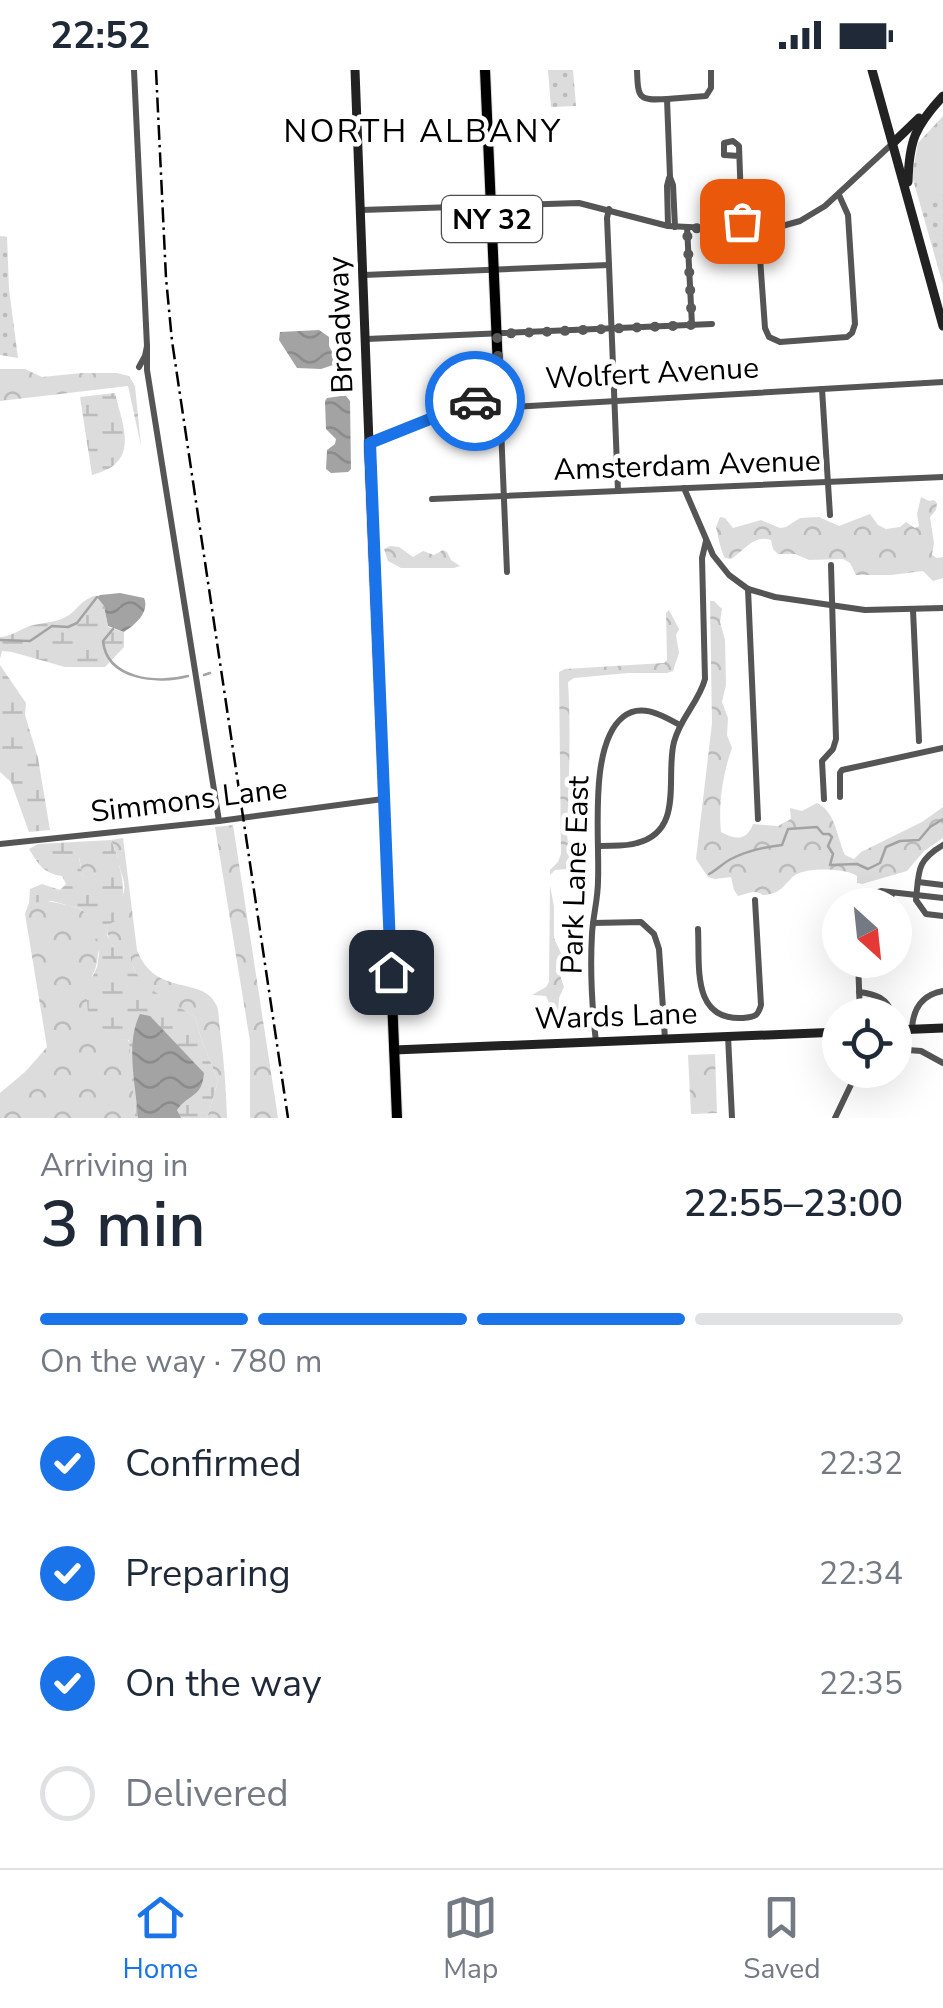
<!DOCTYPE html>
<meta charset="utf-8">
<style>
:root{--surface:#fff;--page:#f2f2f3;--text:#1f2937;--muted:#747a83;--line:#e0e1e3;--accent:#1a73e8}
body{margin:0;font-family:"Nunito Sans",sans-serif;background:var(--page);color:var(--text);height:100vh;display:flex;flex-direction:column;font-size:38px;white-space:nowrap}
*{box-sizing:border-box;margin:0}
p{font-size:32px;color:var(--muted)}
.icon{flex:none;width:55px;height:55px;fill:none;stroke:currentColor;stroke-width:2;stroke-linecap:round;stroke-linejoin:round}
.map{position:relative;height:1048px;overflow:hidden}
.panel{display:flex;flex-direction:column;background:var(--surface);flex:1}
.panel>*{flex:none}
.needle{width:65px;rotate:153deg}
.fabs{position:absolute;left:822px;top:818px;display:grid;gap:20px}
.fabs a{display:grid;place-items:center;width:90px;height:90px;border-radius:50%;background:var(--surface);box-shadow:0 10px 40px #0002;font-size:50px}
.pin{position:absolute;display:grid;place-items:center;width:85px;height:85px;color:#fff;margin:-42px;border-radius:20px;box-shadow:0 5px 15px #0006}
.courier{position:absolute;display:grid;place-items:center;width:100px;height:100px;margin:-50px;border:8px solid #1a73e8;border-radius:50%;background:#fff;color:#222;box-shadow:0 2px 12px #0007}
.summary em{font-style:normal;font-weight:600}
.summary div{display:flex;flex-direction:column-reverse}
.summary{display:flex;align-items:center;justify-content:space-between;height:170px;padding:0 40px}
h1{font-size:65px;font-weight:600;line-height:75px}
.bar{display:grid;grid-template-columns:repeat(4,1fr);gap:15px 10px;align-content:center;height:120px;padding:0 40px}
.bar i{height:12px;border-radius:8px;background:var(--line)}
.bar .active{background:var(--accent)}
.bar p{grid-column:span 4}
ol{padding:0 40px;list-style:none}
li{display:flex;align-items:center;gap:30px;height:110px}
li p{margin-inline-start:auto}
li .icon{padding:10px;border-radius:50%;background:var(--accent);color:#fff;stroke-width:4}
li:last-child{color:var(--muted)}
li i{width:55px;height:55px;border:5px solid var(--line);border-radius:50%}
.status{display:flex;justify-content:space-between;align-items:center;height:70px;padding:0 50px;background:var(--surface);direction:ltr}
.status svg{height:28px;fill:currentColor}
.tabs{display:flex;justify-content:space-around;align-items:center;height:140px;border-top:2px solid var(--line);background:var(--surface);font-size:28px;color:var(--muted)}
.tabs a{display:grid;justify-items:center;gap:5px}
.tabs .active{color:var(--accent)}
.map>svg:first-child{display:block}
</style>
<div class="status"><b>22:52</b><svg viewBox="0 0 49 12"><path d="M0 12V9h3v3zM5 12V6h3v6zM10 12V3h3v9zM15 12V0h3v12zM26 1h20v11H26zM47 4h2v5h-2z"/></svg></div>
<div class="map">
<svg width="943" height="1048" viewBox="0 0 943 1048">
<defs>
<pattern id="grass-dots" width="8" height="8" patternUnits="userSpaceOnUse" patternTransform="scale(2.5)"><rect width="8" height="8" fill="#dcdcdc"/><path d="M2 2h.1M6 6h.1" fill="none" stroke="#bbb" stroke-width="1.8" stroke-linecap="round"/></pattern>
<pattern id="forest-crowns" width="20" height="18" patternUnits="userSpaceOnUse" patternTransform="scale(2.5)"><rect width="20" height="18" fill="#dcdcdc"/><path d="M2 6a3 3 0 1 1 6 0M12 15a3 3 0 1 1 6 0" fill="none" stroke="#bbb"/></pattern>
<pattern id="wetland-marsh" width="20" height="14" patternUnits="userSpaceOnUse" patternTransform="scale(2.5)"><rect width="20" height="14" fill="#dcdcdc"/><path d="M1 5h8M5 5V1M11 12h8M15 12V8" fill="none" stroke="#bbb"/></pattern>
<pattern id="water-waves" width="16" height="10" patternUnits="userSpaceOnUse" patternTransform="scale(2.5)"><rect width="16" height="10" fill="#a3a3a3"/><path d="M0 5q4-4 8 0t8 0" fill="none" stroke="#8b8b8b"/></pattern>
</defs>
<rect width="100%" height="100%" fill="#fff"/>
<g fill="url(#grass-dots)">
<polygon points="548,0 573,0 576,36 551,37"/>
<polygon points="943,46 943,215 912,106 918,73"/>
<polygon points="0,166 7,167 9,219 18,288 0,285"/>
</g>
<g fill="url(#forest-crowns)">
<polygon points="0,299 25,299 42,307 82,303 117,303 129,306 135,316 141,376 128,316 0,331"/>
<path d="M921 427 929 431 934 430 937 433 936 440 930 447 934 473 932 485 937 488 943 487V508L933 511 923 501 891 505H856L850 493 843 489 809 490 795 484H778L773 479 771 470C754 464 744 481 731 489L725 488C721 483 718 465 716 457L720 447 725 448 733 458 761 450 780 458 786 457 800 448 819 447 839 456 870 444 878 455 886 459 900 457 906 452 915 458 919 456 917 444Z"/>
<polygon points="390,476 399,477 413,487 423,481 434,485 443,480 447,482 451,490 460,496 454,498 401,498 388,491 384,479"/>
<path d="M710 531H714L722 539 720 552 725 570 726 615 722 632 728 648 727 665 732 678C723 703 718 734 721 762 735 770 747 771 753 754L778 756 791 749 790 738 802 741 817 733C836 742 837 768 845 785L854 789 861 782 922 752 943 737V768L924 781 907 801 862 814 857 813V806C847 798 807 797 795 805 786 812 782 822 770 824 757 827 767 823 754 822 749 822 743 825 738 826L734 820 731 807 715 809 708 807 696 789 712 653Z"/>
<path d="M669 540 679 559 676 565 679 583 673 601 667 603H628L574 608 568 612C571 661 569 712 567 761 567 775 572 787 567 799L555 800 550 805V800L558 792 561 784 559 602 565 599 664 593 667 590 666 543Z"/>
<polygon points="233,755 278,1048 250,1048 250,971 215,757"/>
<path d="M123 768 137 880C156 929 203 904 217 936 219 943 219 953 220 960 224 990 226 1018 227 1048H207L218 1011 202 971 195 947C178 936 153 925 140 909 131 897 131 884 119 875L114 877C96 851 118 845 124 821 126 813 121 803 119 795L100 796C96 804 93 808 83 808L79 787 82 785 118 788 111 770Z"/>
<polygon points="550,815 554,837 554,868 561,883 560,905 564,917 559,928 558,944 555,947 546,926 532,925 546,917 549,912"/>
<path d="M40 830C48 831 74 836 80 839 101 849 102 890 92 906L118 969 128 970 131 977 135 1048H0V1023L26 1001 47 977 25 844 29 833Z"/>
<polygon points="715,984 717,1043 691,1044 688,985"/>
</g>
<g fill="url(#wetland-marsh)">
<path d="M115 323C124 360 140 393 92 405L80 327Z"/>
<path d="M94 526H98L104 536 108 557 124 562V577L105 597H65L12 582 2 581 0 589V567C12 566 19 560 30 556 43 552 58 553 69 545 80 537 79 532 94 526Z"/>
<polygon points="0,595 26,633 25,645 38,688 50,760 29,762 11,712 0,702"/>
<path d="M111 770 118 788 94 795 82 785 79 788 83 807C93 808 96 805 99 796L113 793 119 795C125 816 124 830 118 850L107 855V865L114 877 125 870C130 879 130 891 135 901 147 922 176 934 195 947L202 971 218 1011 207 1048H135L129 970 103 969 89 953 86 921 97 897 99 884 90 848 81 839 52 831 29 833 30 819 42 814 60 820 66 814 62 806C43 803 39 795 29 779L38 774Z"/>
</g>
<path fill="#dcdcdc" d="M943 61V122L921 129C910 92 916 86 943 61Z"/>
<g fill="url(#water-waves)">
<polygon points="319,260 329,267 329,276 336,289 333,295 321,299 297,298 279,270 280,262"/>
<polygon points="341,326 346,326 350,331 351,399 348,402 331,403 326,399 327,380 335,374 336,369 326,359 325,331 327,328"/>
<path d="M120 523 144 528C150 542 135 555 124 562L108 556 104 536 97 527 100 525Z"/>
<path d="M140 944 150 946 204 1003C202 1028 189 1023 177 1040L181 1048H138C136 1015 125 974 140 944Z"/>
</g>
<g fill="none" stroke-linecap="round" stroke-linejoin="round">
<g stroke="#a3a3a3" stroke-width="2.5">
<path d="M113 559 103 571C107 610 158 614 188 606"/>
<polyline points="0,570 30,571 52,556 68,557 77,553 97,527"/>
<polyline points="204,605 210,603"/>
<path d="M709 804C717 800 723 793 731 789 747 781 764 777 782 775L788 759 817 757 823 764H829L832 767 828 776 833 784 830 795 857 794 868 799 880 793 886 777 900 771 919 770 930 757 943 749"/>
</g>
<defs>
<path id="primary" d="M397 1048 369 373 480 329C492 322 497 312 498 298L485 0"/>
</defs>
<use href="#primary" stroke="#dbdbdb" stroke-width="12"/>
<g stroke="#555" stroke-width="6">
<polyline points="134,0 147,276 145,286 139,297"/>
<path d="M637 0C638 28 638 31 667 29L670 107 673 115 675 157"/>
<polyline points="667,29 706,26 711,18 711,0"/>
<polyline points="739,86 724,85 724,73 733,71 738,75 739,76 742,159"/>
<polyline points="609,139 607,148 609,195 618,421"/>
<polyline points="361,140 579,133 668,156 749,160 775,158 800,151 825,136 893,73"/>
<polyline points="668,155 667,116 669,108"/>
<polyline points="687,157 692,255"/>
<polyline points="758,160 765,258 769,267 780,272 847,267 852,263 855,254 848,145 839,125"/>
<polyline points="364,205 609,195"/>
<polyline points="367,269 712,254"/>
<polyline points="147,276 147,300 219,751"/>
<polyline points="499,309 507,502"/>
<polyline points="822,319 830,445"/>
<polyline points="461,340 943,312"/>
<polyline points="684,418 713,485 729,505 748,519 775,527 865,540 943,538"/>
<polyline points="432,429 943,407"/>
<polyline points="748,519 758,749"/>
<polyline points="913,540 919,671"/>
<polyline points="840,727 840,703 842,700 943,678"/>
<polyline points="824,729 822,691 833,679 836,669 831,495"/>
<polyline points="0,774 219,751 383,729"/>
<path d="M943 775C916 791 919 801 916 830L926 844 943 846"/>
<path d="M598 776C611 775 625 777 637 773 685 761 665 706 674 672 680 648 699 632 705 609L702 488 706 471"/>
<polyline points="918,812 943,815"/>
<polyline points="859,835 868,825 881,821 943,828"/>
<polyline points="886,835 893,823"/>
<polyline points="593,853 641,852 654,864 659,879 665,969"/>
<path d="M698 859C700 896 691 951 743 948 755 947 758 946 761 935L755 830"/>
<polyline points="858,890 860,945"/>
<path d="M859 922C876 924 887 928 893 945"/>
<path d="M912 959C913 938 922 925 943 921"/>
<polyline points="728,966 732,1048"/>
<path d="M596 972C592 937 590 899 592 864 593 846 598 829 598 811 600 770 588 675 623 647 641 632 663 646 680 655"/>
<polyline points="895,979 921,981 943,993"/>
<polyline points="835,1048 858,1000"/>
</g>
<g stroke="#222" stroke-width="9">
<polyline points="355,0 369,373"/>
<polyline points="872,0 943,256"/>
<polyline points="893,73 919,48"/>
<path d="M908 112C909 71 915 56 943 26"/>
<polyline points="895,960 943,958"/>
<polyline points="394,980 840,962"/>
</g>
<use href="#primary" stroke="#000" stroke-width="10"/>
<polyline stroke="#000" stroke-width="2.5" stroke-dasharray="15 5 2.5 5" stroke-linecap="butt" points="156,0 166,208 172,271 288,1048"/>
</g>
<g fill="none" stroke-linecap="round" stroke-linejoin="round">
<path stroke="#595959" stroke-width="10" stroke-dasharray="0 18" d="M475 331C503 317 498 291 497 264L692 255 687 158 742 160V151"/>
<polyline stroke="#1a73e8" stroke-width="12" points="391,902 370,373 475,331"/>
</g>
<g text-anchor="middle" stroke-width="9" stroke-linejoin="round" paint-order="stroke">
<rect fill="#fff" stroke="#4c4c4c" stroke-width="2.5" x="442" y="126" width="100" height="46" rx="8"/>
<g font-size="28" font-weight="bold" fill="#000">
<text x="492" y="159">NY 32</text>
</g>
<g font-size="30" fill="#000" stroke="#fff">
<text transform="translate(340 255) rotate(-92)" y="10">Broadway</text>
<text transform="translate(652 303) rotate(-3)" y="10">Wolfert Avenue</text>
<text transform="translate(687 395) rotate(-2)" y="10">Amsterdam Avenue</text>
<text transform="translate(189 730) rotate(-7)" y="10">Simmons Lane</text>
<text transform="translate(575 805) rotate(-88)" y="10">Park Lane East</text>
<text transform="translate(616 946) rotate(-2)" y="10">Wards Lane</text>
</g>
<g font-size="32" letter-spacing="2.5" fill="#000" stroke="#fff">
<text x="423" y="72">NORTH ALBANY</text>
</g>
</g>
</svg>
<div class="fabs">
<a><svg class="needle" viewBox="-14 -14 28 28"><path d="M0-13l5 13h-10z" fill="#e53935"/><path d="M0 13l5-13h-10z" fill="#747a83"/></svg></a>
<a><svg class="icon" aria-label="locate" viewBox="0 0 24 24"><circle cx="12" cy="12" r="6"/><path d="M12 2v4M12 18v4M2 12h4M18 12h4"/></svg></a>
</div>
<div class="pin" style="left:742px;top:151px;background:#ea580c"><svg class="icon" aria-label="bag" viewBox="0 0 24 24"><path d="M5 8h14l-1 12H6zM9 8a3 3 0 0 1 6 0"/></svg></div>
<div class="pin" style="left:391px;top:902px;background:#1f2937"><svg class="icon" aria-label="home" viewBox="0 0 24 24"><path d="M3 11l9-7 9 7M6 9v11h12V9"/></svg></div>
<div class="courier" style="left:475px;top:331px"><svg class="icon" aria-label="car" viewBox="0 0 24 24"><path d="M5 17H2v-5l4-1 3-4h7l3 4 3 1v5h-3M9 17h6M6 11h13"/><circle cx="7" cy="17" r="2"/><circle cx="17" cy="17" r="2"/></svg></div>
</div>
<section class="panel">
<div class="summary"><div><h1>3 min</h1><p>Arriving in</p></div><em>22:55–23:00</em></div>
<div class="bar"><i class="active"></i><i class="active"></i><i class="active"></i><i></i><p>On the way · 780 m</p></div>
<ol>
<li><svg class="icon" aria-label="check" viewBox="0 0 24 24"><path d="M5 12l5 5 9-10"/></svg>Confirmed<p>22:32</p></li>
<li><svg class="icon" aria-label="check" viewBox="0 0 24 24"><path d="M5 12l5 5 9-10"/></svg>Preparing<p>22:34</p></li>
<li><svg class="icon" aria-label="check" viewBox="0 0 24 24"><path d="M5 12l5 5 9-10"/></svg>On the way<p>22:35</p></li>
<li><i></i>Delivered</li>
</ol>
</section>
<nav class="tabs">
<a class="active"><svg class="icon" aria-label="home" viewBox="0 0 24 24"><path d="M3 11l9-7 9 7M6 9v11h12V9"/></svg>Home</a>
<a><svg class="icon" aria-label="map" viewBox="0 0 24 24"><path d="M3 6l6-2 6 2 6-2v14l-6 2-6-2-6 2zM9 4v14M15 6v14"/></svg>Map</a>
<a><svg class="icon" aria-label="saved" viewBox="0 0 24 24"><path d="M7 4h10v16l-5-4-5 4z"/></svg>Saved</a>
</nav>
